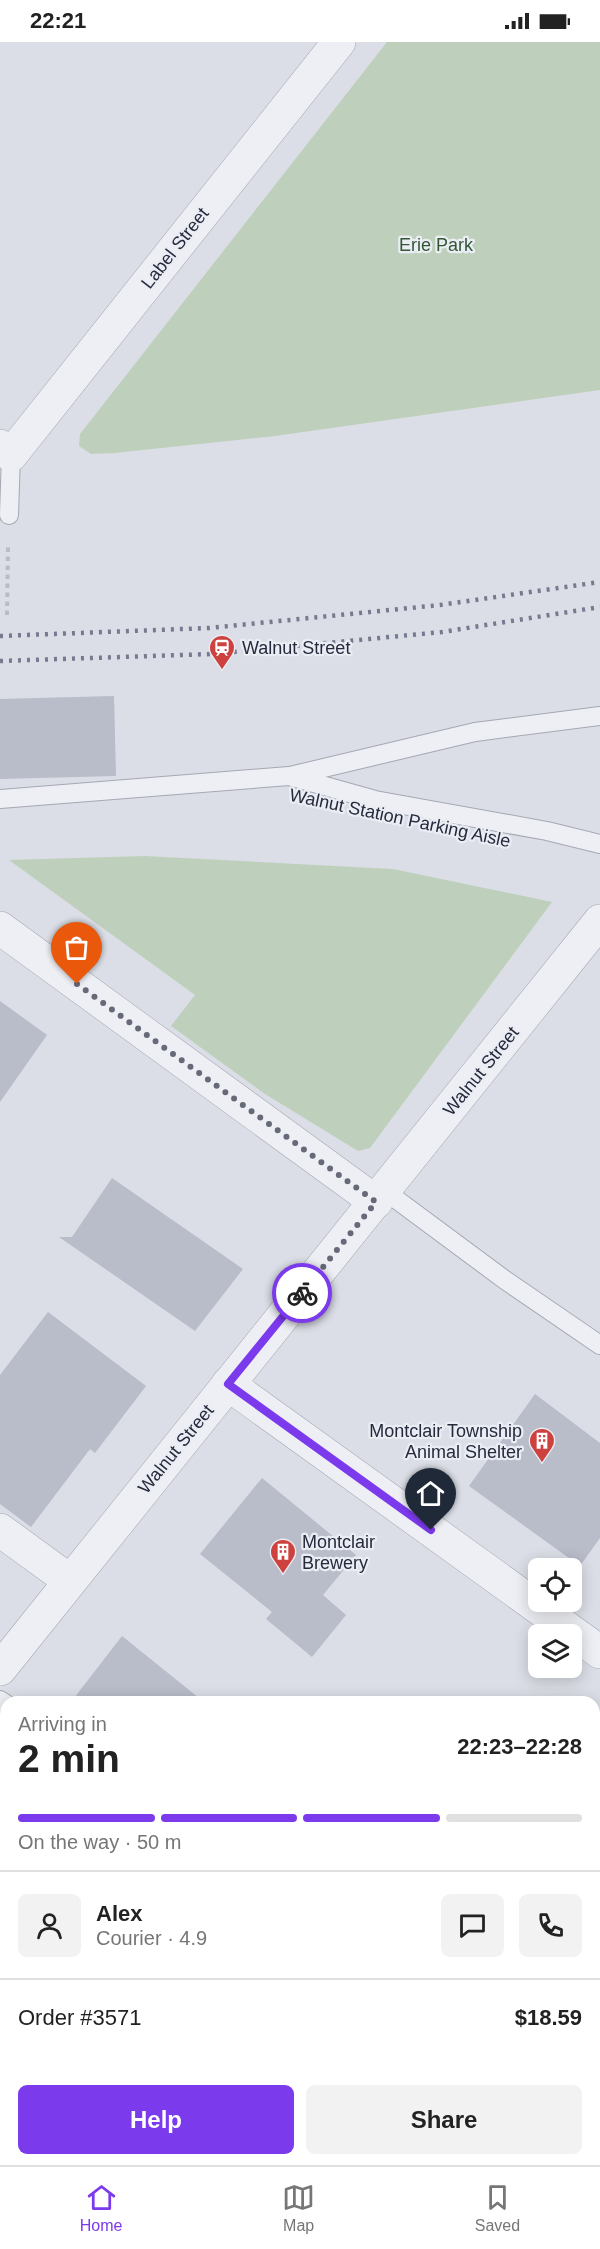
<!DOCTYPE html>
<meta charset="utf-8">
<style>
:root{--surface:#fff;--page:#f2f2f2;--text:#222;--muted:#767676;--line:#e0e0e0;--accent:#7c3aed}
body{margin:0;font-family:Helvetica,sans-serif;background:var(--page);color:var(--text);height:100vh;display:flex;flex-direction:column;font-size:22px;white-space:nowrap}
*{box-sizing:border-box;margin:0}
p{font-size:20px;color:var(--muted)}
.icon{flex:none;width:33px;height:33px;fill:none;stroke:currentColor;stroke-width:2;stroke-linecap:round;stroke-linejoin:round}
.map{position:relative;flex:1;overflow:hidden}
.panel{position:absolute;left:0px;top:1654px;width:600px;height:470px;display:flex;flex-direction:column;background:var(--surface);border-radius:18px 18px 0 0;box-shadow:0 3px 15px #0003}
.panel>*{flex:none}
.buttons{position:absolute;left:528px;top:1516px;display:grid;gap:12px}
.buttons a{display:grid;place-items:center;width:54px;height:54px;border-radius:9px;background:var(--surface);box-shadow:0 3px 15px #0003;font-size:30px}
.pin{position:absolute;display:grid;place-items:center;width:51px;height:51px;color:#fff;margin:-62px -26px;border-radius:50% 50% 50% 0;rotate:-45deg;box-shadow:0 0 6px #0007}
.pin .icon{rotate:45deg}
.courier{position:absolute;display:grid;place-items:center;width:60px;height:60px;margin:-30px;border:4px solid #7c3aed;border-radius:50%;background:#fff;color:#222;box-shadow:0 2px 8px #0007}
.head em{font-style:normal;font-weight:800}
.head div{display:flex;flex-direction:column-reverse}
.head{display:flex;align-items:center;justify-content:space-between;height:102px;padding:0 18px}
h1{font-size:39px;font-weight:800;line-height:45px}
.bar{display:grid;grid-template-columns:repeat(4,1fr);gap:9px 6px;align-content:center;height:72px;padding:0 18px}
.bar i{height:8px;border-radius:4px;background:var(--line)}
.bar .current{background:var(--accent)}
.bar p{grid-column:span 4}
.line{display:flex;align-items:center;gap:15px;padding:0 18px;border-top:2px solid var(--line)}
.line div{flex:1}
.round{display:grid;place-items:center;flex:none;width:63px;height:63px;border-radius:9px;background:var(--page)}
.button{display:flex;gap:12px;margin-top:auto;padding:12px 18px}
.button a{flex:1;height:69px;border-radius:9px;background:var(--accent);color:#fff;font-size:24px;font-weight:800;line-height:69px;text-align:center}
.button a+a{background:var(--page);color:var(--text)}
.status{display:flex;justify-content:space-between;align-items:center;height:42px;padding:0 30px;background:var(--surface);direction:ltr}
.status svg{height:16px;fill:currentColor}
.tab-bar{display:flex;justify-content:space-around;align-items:center;height:84px;border-top:2px solid var(--line);background:var(--surface);font-size:16px;color:var(--muted)}
.tab-bar a{display:grid;justify-items:center;gap:3px}
.tab-bar .current{color:var(--accent)}
.map>svg:first-child{display:block}
</style>
<div class="status"><b>22:21</b><svg viewBox="0 0 49 12"><path d="M0 12V9h3v3zM5 12V6h3v6zM10 12V3h3v9zM15 12V0h3v12zM26 1h20v11H26zM47 4h2v5h-2z"/></svg></div>
<div class="map">
<svg width="600" height="2123" viewBox="0 0 600 2123">
<rect width="100%" height="100%" fill="#dbdee6"/>
<g fill="#bed0bc">
<polygon points="387,0 600,0 600,348 275,394 114,411 91,412 79,404 80,392 91,378"/>
<polygon points="145,814 393,827 552,860 370,1106 358,1109 265,1052 171,984 195,953 9,818"/>
</g>
<g fill="none" stroke-linecap="round" stroke-linejoin="round">
<g stroke="#96a5c7" stroke-width="14">
<polyline points="0,1762 6,1767"/>
<polyline points="594,2080 600,2081"/>
</g>
</g>
<g fill="#b9bcc9">
<polygon points="114,654 116,734 0,737 0,657"/>
<polygon points="0,959 47,993 0,1060"/>
<polygon points="112,1136 243,1227 195,1289 59,1195 72,1195"/>
<polygon points="48,1270 146,1344 95,1411 90,1407 31,1485 0,1462 0,1333"/>
<polygon points="535,1352 600,1401 600,1496 580,1524 469,1444"/>
<polygon points="262,1436 356,1513 323,1553 346,1573 312,1615 266,1577 272,1570 200,1512"/>
<polygon points="122,1594 204,1660 71,1660"/>
</g>
<g fill="none" stroke-linecap="round" stroke-linejoin="round">
<defs>
<g id="service">
<polyline points="9,473 11,413"/>
<polyline points="290,734 475,690 600,674"/>
<polyline points="0,757 289,734 375,758 547,789 600,802"/>
<polyline points="385,1149 505,1238 600,1303"/>
<polyline points="0,1658 6,1662"/>
<polyline points="130,2123 134,2118"/>
</g>
<g id="minor">
<polyline points="0,404 11,413 339,0"/>
<polyline points="0,886 376,1160"/>
<polyline points="228,1342 600,1610"/>
<polyline points="0,1488 70,1539"/>
<polyline points="0,1627 600,879"/>
</g>
</defs>
<use href="#service" stroke="#a4a8b3" stroke-width="20"/>
<use href="#minor" stroke="#a4a8b3" stroke-width="34"/>
<polyline stroke="#babcc4" stroke-width="4" stroke-dasharray="4.5 4.5" stroke-linecap="butt" points="7,573 8,505"/>
<use href="#service" stroke="#eeeff4" stroke-width="18"/>
<use href="#minor" stroke="#eeeff4" stroke-width="33"/>
<g stroke="#757a8f" stroke-width="4.5" stroke-dasharray="3 6" stroke-linecap="butt">
<polyline points="0,594 209,586 440,563 600,540"/>
<polyline points="0,619 212,612 442,590 600,565"/>
</g>
</g>
<g fill="none" stroke-linecap="round" stroke-linejoin="round">
<polyline stroke="#656978" stroke-width="6" stroke-dasharray="0 10.8" points="77,942 376,1160 302,1251"/>
<polyline stroke="#7c3aed" stroke-width="8" points="302,1251 228,1342 431,1488"/>
</g>
<defs>
<symbol id="station-pin" viewBox="-11 -11 22 30"><path d="M0 17L-7.5 6A9.5 9.5 0 1 1 7.5 6Z" fill="#cd413e" stroke="#ebedf4"/><path d="M-3-6H3Q5-6 5-4V2Q5 4 3 4L4.5 6H3L1.5 4h-3L-3 6H-4.5L-3 4Q-5 4-5 2V-4Q-5-6-3-6ZM-3.5-4v3h7v-3ZM-3.5 1v1.5H-2V1ZM2 1v1.5H3.5V1Z" fill="#fff"/></symbol>
<symbol id="building-pin" viewBox="-11 -11 22 30"><path d="M0 17L-7.5 6A9.5 9.5 0 1 1 7.5 6Z" fill="#cd413e" stroke="#ebedf4"/><path d="M-4-6H4V6H1V3H-1V6H-4ZM-2.5-4.3h1.7v1.8h-1.7ZM.8-4.3h1.7v1.8H.8ZM-2.5-1h1.7V.8h-1.7ZM.8-1h1.7V.8H.8Z" fill="#fff"/></symbol>
</defs>
<g fill-rule="evenodd">
<use href="#station-pin" x="207" y="591" width="30" height="40"/>
<use href="#building-pin" x="527" y="1384" width="30" height="40"/>
<use href="#building-pin" x="268" y="1495" width="30" height="40"/>
</g>
<g text-anchor="middle" stroke-width="4.5" stroke-linejoin="round" paint-order="stroke">
<g font-size="18" fill="#335733" stroke="#ebedf4">
<text x="436" y="209">Erie Park</text>
</g>
<g font-size="18" fill="#252a3c" stroke="#ebedf4">
<text transform="translate(175 206) rotate(-52)" y="6">Label Street</text>
<text transform="translate(400 776) rotate(12)" y="6">Walnut Station Parking Aisle</text>
<text transform="translate(481 1029) rotate(-51)" y="6">Walnut Street</text>
<text transform="translate(176 1407) rotate(-51)" y="6">Walnut Street</text>
</g>
<g font-size="18" fill="#252a3c" stroke="#ebedf4" text-anchor="start">
<text x="242" y="612">Walnut Street</text>
<text x="522" y="1395" text-anchor="end">Montclair Township<tspan x="522" dy="21">Animal Shelter</tspan></text>
<text x="302" y="1506">Montclair<tspan x="302" dy="21">Brewery</tspan></text>
</g>
</g>
</svg>
<div class="buttons">
<a><svg class="icon" aria-label="locate" viewBox="0 0 24 24"><circle cx="12" cy="12" r="6"/><path d="M12 2v4M12 18v4M2 12h4M18 12h4"/></svg></a>
<a><svg class="icon" aria-label="layers" viewBox="0 0 24 24"><path d="M12 4l9 5-9 5-9-5zM3 14l9 5 9-5"/></svg></a>
</div>
<div class="pin" style="left:77px;top:942px;background:#ea580c"><svg class="icon" aria-label="bag" viewBox="0 0 24 24"><path d="M5 8h14l-1 12H6zM9 8a3 3 0 0 1 6 0"/></svg></div>
<div class="pin" style="left:431px;top:1488px;background:#1f2937"><svg class="icon" aria-label="home" viewBox="0 0 24 24"><path d="M3 11l9-7 9 7M6 9v11h12V9"/></svg></div>
<div class="courier" style="left:302px;top:1251px"><svg class="icon" aria-label="bike" viewBox="0 0 24 24"><circle cx="6" cy="16" r="4"/><circle cx="18" cy="16" r="4"/><path d="M6 16l4-8h5l3 8M10 8l3 8H6M13 5h3"/></svg></div>
<section class="panel">
<div class="head"><div><h1>2 min</h1><p>Arriving in</p></div><em>22:23–22:28</em></div>
<div class="bar"><i class="current"></i><i class="current"></i><i class="current"></i><i></i><p>On the way · 50 m</p></div>
<div class="line" style="height:108px"><a class="round"><svg class="icon" aria-label="person" viewBox="0 0 24 24"><circle cx="12" cy="8" r="4"/><path d="M4 21q1-7 8-7t8 7"/></svg></a><div><b>Alex</b><p>Courier · 4.9</p></div><a class="round"><svg class="icon" aria-label="chat" viewBox="0 0 24 24"><path d="M4 5h16v11H9l-5 4z"/></svg></a><a class="round"><svg class="icon" aria-label="phone" viewBox="0 0 24 24"><path d="M5 4h4l2 5-3 2q2 4 5 5l2-3 5 2v4C11 20 4 13 5 4z"/></svg></a></div>
<div class="line" style="height:78px"><div>Order #3571</div><b>$18.59</b></div>
<div class="button"><a>Help</a><a>Share</a></div>
</section>
</div>
<nav class="tab-bar">
<a class="current"><svg class="icon" aria-label="home" viewBox="0 0 24 24"><path d="M3 11l9-7 9 7M6 9v11h12V9"/></svg>Home</a>
<a><svg class="icon" aria-label="map" viewBox="0 0 24 24"><path d="M3 6l6-2 6 2 6-2v14l-6 2-6-2-6 2zM9 4v14M15 6v14"/></svg>Map</a>
<a><svg class="icon" aria-label="saved" viewBox="0 0 24 24"><path d="M7 4h10v16l-5-4-5 4z"/></svg>Saved</a>
</nav>
